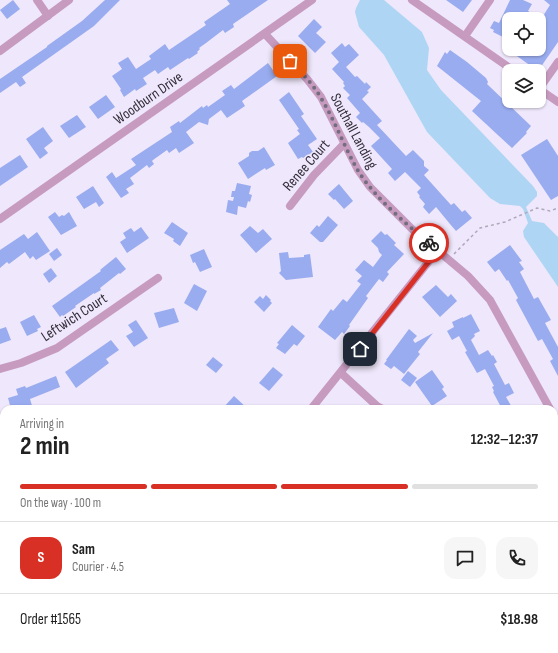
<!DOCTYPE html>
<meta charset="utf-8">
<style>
:root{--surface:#fff;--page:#f6f6f6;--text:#222;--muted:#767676;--line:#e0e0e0;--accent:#d93025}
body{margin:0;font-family:"Sofia Sans Condensed",sans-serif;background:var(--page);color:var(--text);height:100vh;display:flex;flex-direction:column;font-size:15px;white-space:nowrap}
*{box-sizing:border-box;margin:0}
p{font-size:13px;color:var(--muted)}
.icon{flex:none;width:22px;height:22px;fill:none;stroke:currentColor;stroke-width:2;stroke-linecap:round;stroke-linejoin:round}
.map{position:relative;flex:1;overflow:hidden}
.sheet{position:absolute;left:0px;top:405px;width:558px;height:248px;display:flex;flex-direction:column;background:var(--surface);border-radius:12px 12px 0 0;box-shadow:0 1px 3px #0004}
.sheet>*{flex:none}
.controls{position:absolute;left:502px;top:12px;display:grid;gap:8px}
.controls a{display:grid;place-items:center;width:44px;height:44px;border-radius:8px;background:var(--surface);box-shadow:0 1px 3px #0004;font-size:20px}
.pin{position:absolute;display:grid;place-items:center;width:34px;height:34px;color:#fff;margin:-17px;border-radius:8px;box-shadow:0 2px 6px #0006}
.courier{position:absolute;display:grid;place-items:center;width:40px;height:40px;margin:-20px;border:3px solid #d93025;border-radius:50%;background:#fff;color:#222;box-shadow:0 1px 5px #0007}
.headline em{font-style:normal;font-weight:700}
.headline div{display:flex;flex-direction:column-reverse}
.headline{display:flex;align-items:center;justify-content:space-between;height:68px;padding:0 20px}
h1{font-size:26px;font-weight:700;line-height:30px}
.bar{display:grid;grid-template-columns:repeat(4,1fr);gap:6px 4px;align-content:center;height:48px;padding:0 20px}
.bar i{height:5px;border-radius:3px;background:var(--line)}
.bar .current{background:var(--accent)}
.bar p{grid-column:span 4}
.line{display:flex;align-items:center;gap:10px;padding:0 20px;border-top:1px solid var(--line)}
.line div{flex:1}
.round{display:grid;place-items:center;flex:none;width:42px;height:42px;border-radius:12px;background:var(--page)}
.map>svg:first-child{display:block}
</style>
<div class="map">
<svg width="558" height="653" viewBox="0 0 558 653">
<rect width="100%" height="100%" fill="#efe7fb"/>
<polygon fill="#aed6f4" points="360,0 384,0 422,32 429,48 427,70 441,90 533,186 537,192 537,196 526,207 532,221 544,223 558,237 558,287 524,237 523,231 528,223 523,209 520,206 500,204 490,198 427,132 384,55 359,27 355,12 356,8"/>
<g fill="#99acef">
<polygon points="13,0 20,9 7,19 0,10"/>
<polygon points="105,0 120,0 94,26 22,77 26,83 20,87 16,82 0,93 0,79 47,47 47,46 82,21"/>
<polygon points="227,0 268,0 233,24 234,27 225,33 223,30 206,43 199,48 200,49 197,52 198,53 189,59 188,58 170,70 168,67 158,74 155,70 143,78 147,84 136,91 135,89 124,97 120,90 121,89 112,76 122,69 118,63 128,57 136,69 151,59 149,56 165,44 169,50 206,25 204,22 230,4"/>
<polygon points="446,0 472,0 463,12"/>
<polygon points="510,0 523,0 532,4 528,11 541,19 550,5 544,0 558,0 558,42 538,71 514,54 517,49 539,49 539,21 540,19 509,19 509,40 493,32 494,30 490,28 494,21 499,23"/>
<polygon points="314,19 322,27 316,33 326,42 315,53 298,36"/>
<polygon points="342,43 345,47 349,44 359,55 346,67 355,77 357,76 365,84 366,82 371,87 367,91 369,92 362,99 382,121 377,125 406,156 413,150 424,161 424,166 429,170 424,175 451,205 454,203 462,212 465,210 472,218 456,231 450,224 436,207 429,214 423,207 425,204 419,197 420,196 417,192 421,188 405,172 395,181 388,173 392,169 371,146 380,138 369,127 363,122 362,123 356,117 360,113 347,98 350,95 343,88 345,86 343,83 344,82 332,69 339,62 331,53"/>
<polygon points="450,50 467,62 486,78 488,82 487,84 531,126 526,132 527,133 512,148 472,111 481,101 437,66 445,52 447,54"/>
<polygon points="268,63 277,76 242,101 245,106 227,118 221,110 209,119 208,125 199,122 186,132 194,143 179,153 176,148 169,153 167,150 153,160 152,161 154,164 149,168 147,165 130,178 134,184 126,189 129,193 121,198 106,177 112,172 116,178 136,165 131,159 172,132 170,127 179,121 180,123 202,106 203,108 207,105 208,107 225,95 222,91 231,85 234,89"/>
<polygon points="289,92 304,114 301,116 317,139 308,145 313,152 303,158 302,157 298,159 288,143 300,134 297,130 299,129 279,100"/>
<polygon points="106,95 115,107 98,119 89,107"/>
<polygon points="77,115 86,127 69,138 60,126"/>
<polygon points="43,127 53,141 44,148 48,153 40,159 26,139"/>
<polygon points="547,139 558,156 558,196 551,200 521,155"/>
<polygon points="264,147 275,165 266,170 265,168 248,179 238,163 249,156 249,153 252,151 258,151"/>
<polygon points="20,155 28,167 0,186 0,168"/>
<polygon points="237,183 251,186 249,194 252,195 250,202 248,201 246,208 238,206 237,215 226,212 228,200 233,201 234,197 231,197 232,191 235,191"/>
<polygon points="339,184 353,201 344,209 335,199 334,200 328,194"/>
<polygon points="93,186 104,203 99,207 96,202 84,209 76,197"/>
<polygon points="55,212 59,217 62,215 64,216 69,212 77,226 61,235 48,217"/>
<polygon points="328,216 338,225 323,242 320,242 310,233 317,225 319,227"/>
<polygon points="172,222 188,233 180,246 173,241 174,239 164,233"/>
<polygon points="250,226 258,233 263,229 272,239 256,253 240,235"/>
<polygon points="141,227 149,238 127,253 120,242 126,238 123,233 131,228 134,232"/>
<polygon points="381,231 385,235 387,234 396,243 394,245 404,254 387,272 389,274 383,282 379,279 366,296 368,298 349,325 350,326 344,334 342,332 335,340 318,327 331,309 333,311 343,299 347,302 361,284 357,281 362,276 355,270 364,260 373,267 382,255 379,252 378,248 371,241"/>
<polygon points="37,232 50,251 36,260 33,256 30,259 25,252 9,264 7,262 0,268 0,250 24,234 28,239"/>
<polygon points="510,245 522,261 519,262 524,269 520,272 534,299 538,297 551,320 545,323 558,347 558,376 550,361 553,359 542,339 538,341 516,300 518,298 508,280 507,281 499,269 495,272 487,262"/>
<polygon points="57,248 62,255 54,261 49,254"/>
<polygon points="204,249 212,267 200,272 195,262 193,263 190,255"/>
<polygon points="288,252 289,258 304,257 304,255 310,254 313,277 286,280 279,273 281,271 279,253"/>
<polygon points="116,257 126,269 120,274 119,273 100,288 101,290 94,294 94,293 75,306 76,307 63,316 62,315 60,317 52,306 101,271 100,270"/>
<polygon points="51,268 57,276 49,283 43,274"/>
<polygon points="194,284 207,291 197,311 184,303"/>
<polygon points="436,285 448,297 451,294 457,301 440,317 422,297"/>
<polygon points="266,295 271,300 270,301 272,303 264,312 254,302 260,296 263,299"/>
<polygon points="174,308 179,322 159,328 154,313"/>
<polygon points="471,314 480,331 474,334 475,336 471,340 479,355 488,350 492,356 493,355 497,362 494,364 505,385 509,383 514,393 506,397 513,409 502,409 493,392 494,391 492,387 494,386 485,369 477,373 465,352 467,351 459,336 452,340 447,331 454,327 452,322 463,317 463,318"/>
<polygon points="34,315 41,327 37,329 38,331 27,336 20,322"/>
<polygon points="136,320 148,338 134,347 126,336 133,332 128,325"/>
<polygon points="292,325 305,336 297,346 294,344 285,354 276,348 279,344 277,343"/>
<polygon points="6,327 11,340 0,344 0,329"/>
<polygon points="409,329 417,336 413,340 415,343 433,333 418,352 420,354 404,374 394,366 391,369 384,364 387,360 386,360"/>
<polygon points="111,340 119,350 106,359 109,363 76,388 65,372"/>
<polygon points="213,357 223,365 216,373 206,365"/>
<polygon points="273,367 283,375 269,391 259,383"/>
<polygon points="432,370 444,387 442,389 447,396 432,406 415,382"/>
<polygon points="408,371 417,378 410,387 401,380"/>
<polygon points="56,376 60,387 30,399 33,409 11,409 8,398 18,395 16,389 25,386 26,388"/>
<polygon points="234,396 248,409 222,409"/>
</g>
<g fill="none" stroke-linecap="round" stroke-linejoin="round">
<polyline stroke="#afa8ba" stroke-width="1.5" stroke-dasharray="3 3" stroke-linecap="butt" points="454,254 480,228 505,222 537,208 550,211 558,208"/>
<g stroke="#c79bc0" stroke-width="8">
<polyline points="37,0 48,16"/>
<polyline points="412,0 514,71"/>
<polyline points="265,34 307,79 321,97 358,170 370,187 412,229 468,276 490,300 550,409"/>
<polyline points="465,36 490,0"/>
<polyline points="0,51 69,0"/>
<polyline points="539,89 558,62"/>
<polyline points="539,89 558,102"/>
<polyline points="290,206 314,175 344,144"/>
<polyline points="0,219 312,0"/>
<polyline points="0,369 21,363 57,348 158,278"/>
<polyline points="341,373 377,406 383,409"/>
<polyline points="311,409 438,250"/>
<polyline points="554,416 558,423"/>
<polyline points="344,649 346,653"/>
<polyline points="513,649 515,653"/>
<polyline points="109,653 112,649"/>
</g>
</g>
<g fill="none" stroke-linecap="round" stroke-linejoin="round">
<path stroke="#746d7d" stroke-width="4" stroke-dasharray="0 7.2" d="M290 61C301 72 313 84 321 98 335 121 344 146 357 169 373 196 405 223 429 243"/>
<polyline stroke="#d93025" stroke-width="5" points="360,349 438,250 429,243"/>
</g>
<g text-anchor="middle" stroke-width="3" stroke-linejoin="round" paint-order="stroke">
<g font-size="15" fill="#312c39" stroke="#efe7fb">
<text transform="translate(148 98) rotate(-35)" y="5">Woodburn Drive</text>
<text transform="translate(354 131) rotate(62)" y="5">Southall Landing</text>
<text transform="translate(306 165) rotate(-49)" y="5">Renee Court</text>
<text transform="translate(74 317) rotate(-33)" y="5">Leftwich Court</text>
</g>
</g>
</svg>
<div class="controls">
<a><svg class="icon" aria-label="locate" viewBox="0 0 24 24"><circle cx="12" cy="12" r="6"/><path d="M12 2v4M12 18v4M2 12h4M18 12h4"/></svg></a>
<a><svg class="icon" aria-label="layers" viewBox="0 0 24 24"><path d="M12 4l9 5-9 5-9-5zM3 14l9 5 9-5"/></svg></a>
</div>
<div class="pin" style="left:290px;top:61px;background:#ea580c"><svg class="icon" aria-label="bag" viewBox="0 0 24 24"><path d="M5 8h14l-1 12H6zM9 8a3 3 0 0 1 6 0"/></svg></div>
<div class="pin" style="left:360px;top:349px;background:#1f2937"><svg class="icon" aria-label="home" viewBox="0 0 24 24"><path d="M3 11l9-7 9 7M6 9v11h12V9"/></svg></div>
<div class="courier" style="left:429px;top:243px"><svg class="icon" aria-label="bike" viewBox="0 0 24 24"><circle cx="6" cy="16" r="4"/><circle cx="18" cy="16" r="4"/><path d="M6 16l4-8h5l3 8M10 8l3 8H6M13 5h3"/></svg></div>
<section class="sheet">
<div class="headline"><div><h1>2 min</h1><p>Arriving in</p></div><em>12:32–12:37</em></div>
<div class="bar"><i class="current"></i><i class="current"></i><i class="current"></i><i></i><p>On the way · 100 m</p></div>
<div class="line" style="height:72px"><b class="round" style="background:var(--accent);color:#fff">S</b><div><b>Sam</b><p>Courier · 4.5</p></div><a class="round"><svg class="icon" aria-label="chat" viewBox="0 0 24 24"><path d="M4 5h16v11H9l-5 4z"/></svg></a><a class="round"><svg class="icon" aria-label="phone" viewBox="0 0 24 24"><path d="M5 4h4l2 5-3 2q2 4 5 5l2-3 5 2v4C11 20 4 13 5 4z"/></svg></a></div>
<div class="line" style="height:52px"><div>Order #1565</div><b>$18.98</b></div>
</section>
</div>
